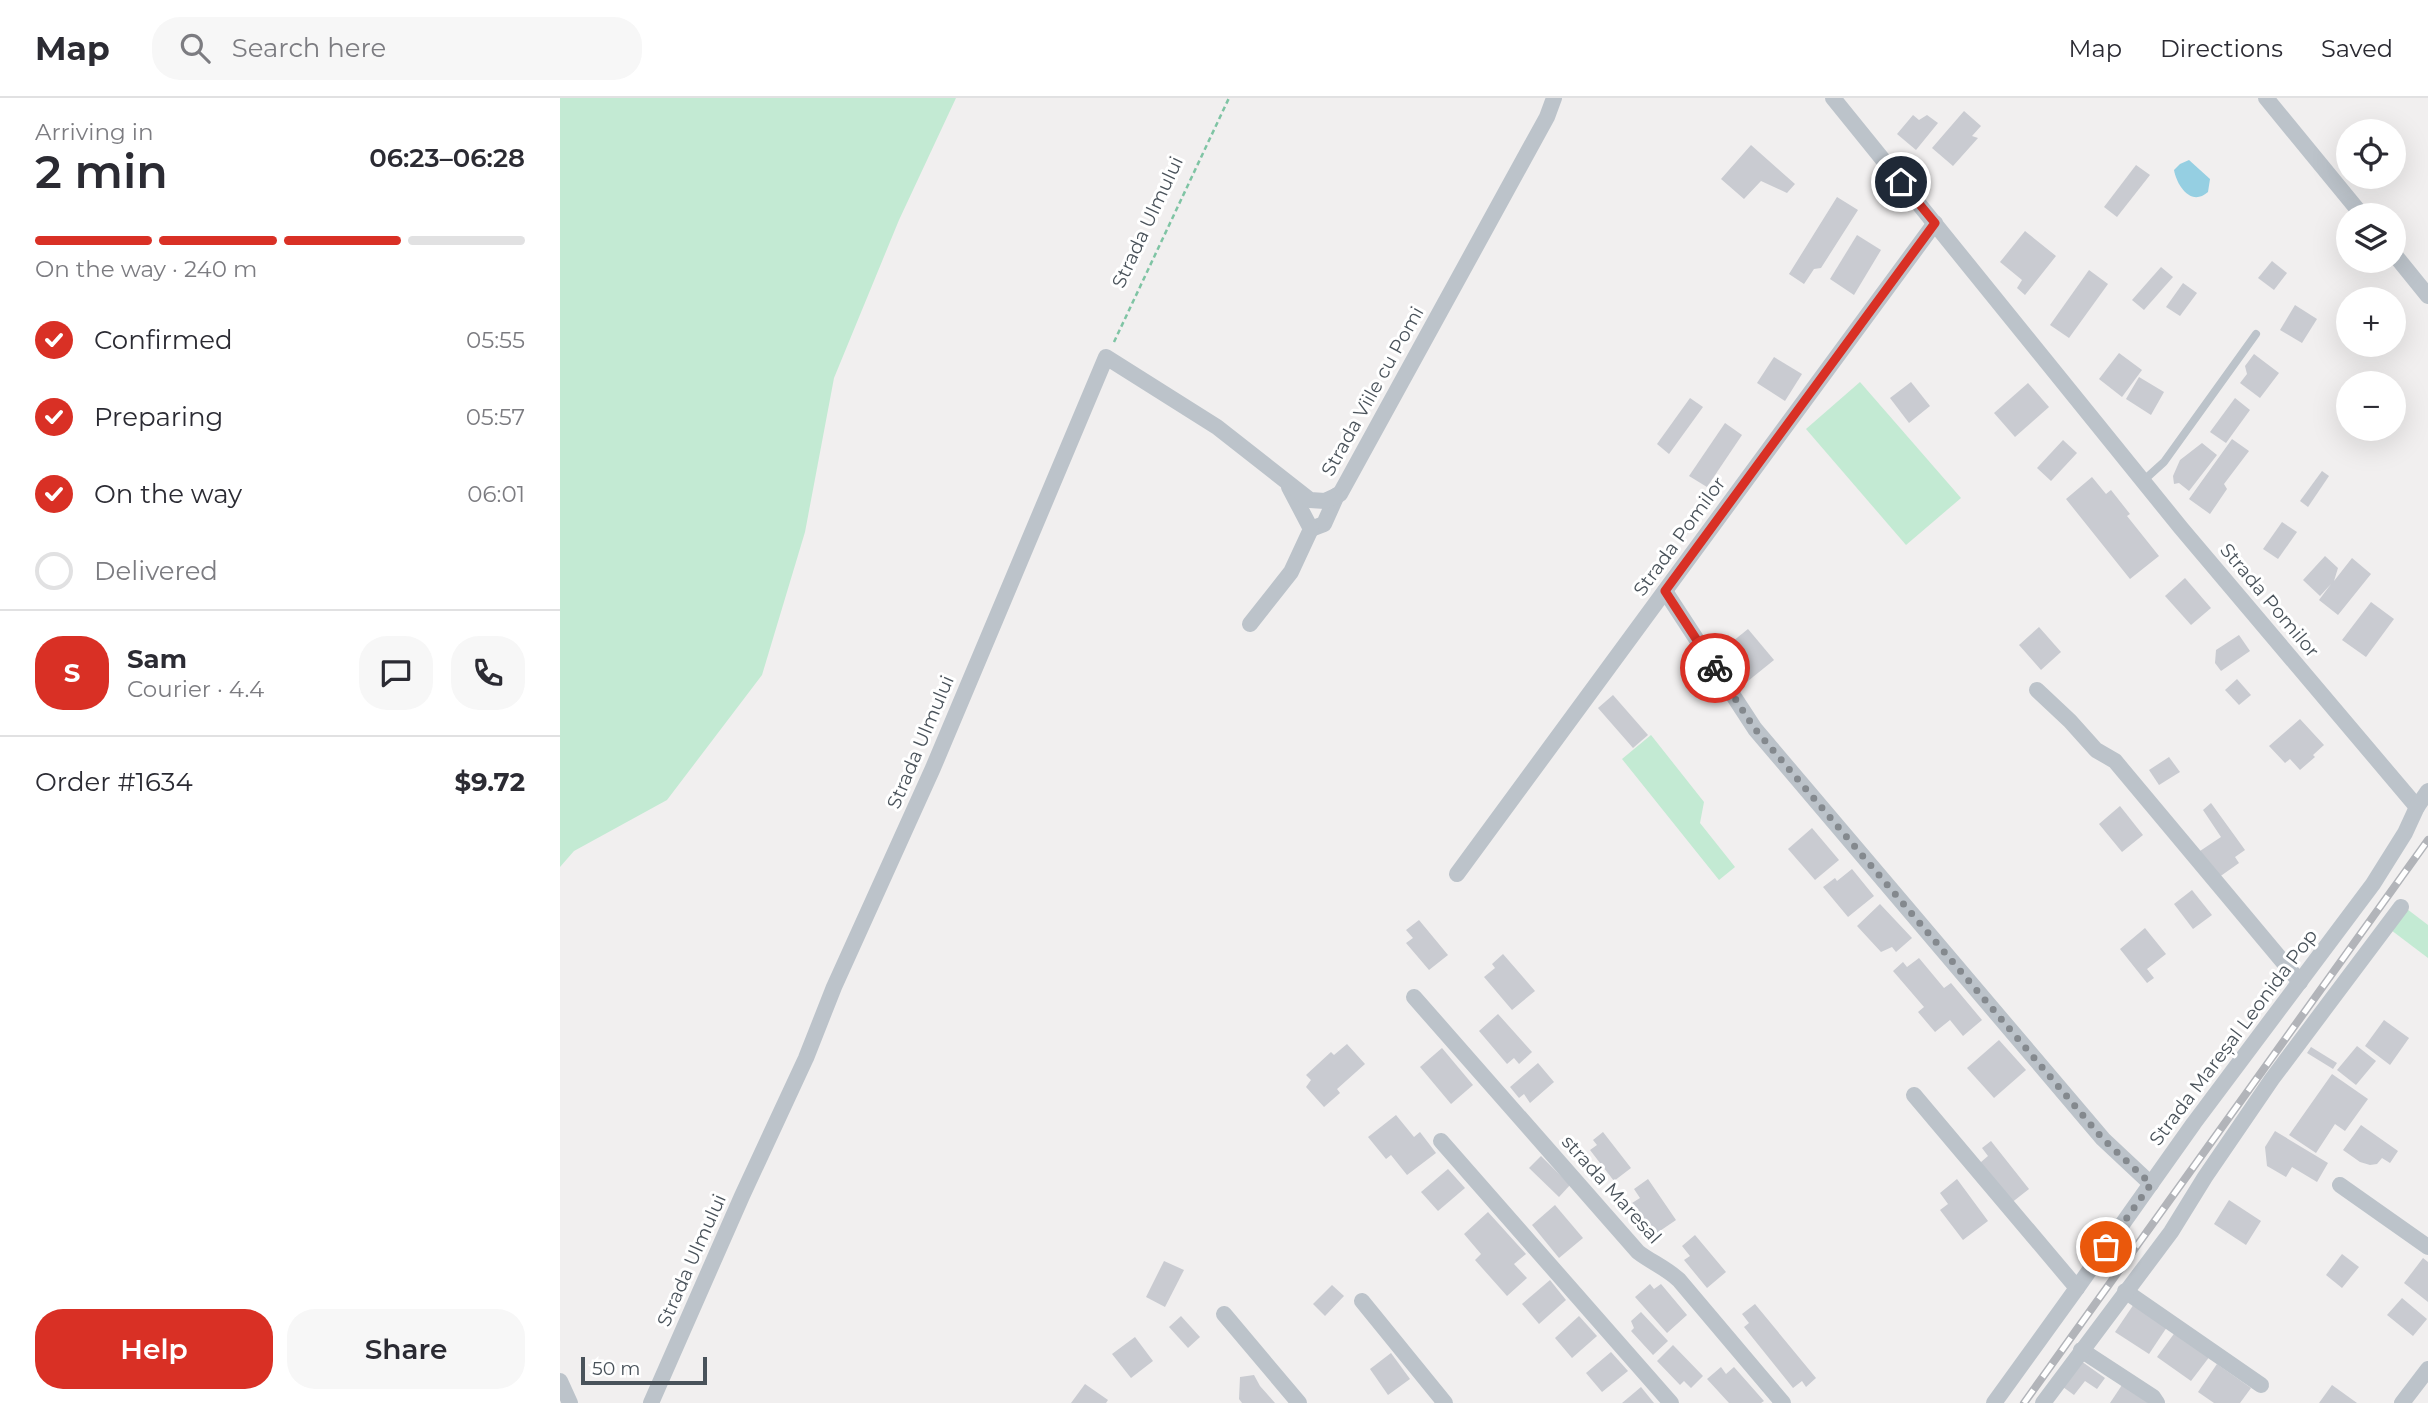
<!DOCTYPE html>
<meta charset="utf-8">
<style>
:root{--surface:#fff;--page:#f7f7f7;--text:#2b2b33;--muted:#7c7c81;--line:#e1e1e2;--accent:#d93025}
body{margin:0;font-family:Montserrat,sans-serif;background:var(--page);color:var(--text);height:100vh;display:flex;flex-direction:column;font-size:26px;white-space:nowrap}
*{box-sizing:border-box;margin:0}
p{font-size:23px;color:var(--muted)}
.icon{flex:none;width:38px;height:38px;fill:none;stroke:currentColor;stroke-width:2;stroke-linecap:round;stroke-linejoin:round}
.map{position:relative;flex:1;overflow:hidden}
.sheet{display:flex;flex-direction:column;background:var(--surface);width:560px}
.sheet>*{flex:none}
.buttons{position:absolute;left:1776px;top:21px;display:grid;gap:14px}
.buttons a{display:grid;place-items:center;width:70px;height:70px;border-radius:50%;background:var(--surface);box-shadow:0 7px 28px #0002;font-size:35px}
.scale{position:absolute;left:21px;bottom:18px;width:126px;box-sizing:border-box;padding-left:7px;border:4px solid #49525a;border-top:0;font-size:19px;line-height:24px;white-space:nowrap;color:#49525a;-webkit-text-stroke:5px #fff;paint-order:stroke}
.pin{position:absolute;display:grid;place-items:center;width:60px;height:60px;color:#fff;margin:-30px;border:4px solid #fff;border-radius:50%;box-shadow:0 2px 7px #0007}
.courier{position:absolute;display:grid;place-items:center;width:70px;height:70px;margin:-35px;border:5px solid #d93025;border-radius:50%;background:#fff;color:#222;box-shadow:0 2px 9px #0007}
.overview em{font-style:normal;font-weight:600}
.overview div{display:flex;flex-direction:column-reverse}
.overview{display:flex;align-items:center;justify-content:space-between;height:119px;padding:0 35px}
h1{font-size:46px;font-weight:600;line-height:52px}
.bar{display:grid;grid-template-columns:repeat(4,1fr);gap:10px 7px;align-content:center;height:84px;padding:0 35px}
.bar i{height:9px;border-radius:5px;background:var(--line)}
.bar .selected{background:var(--accent)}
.bar p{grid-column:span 4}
.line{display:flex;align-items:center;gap:18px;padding:0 35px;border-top:2px solid var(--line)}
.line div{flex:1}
.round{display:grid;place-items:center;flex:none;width:74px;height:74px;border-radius:28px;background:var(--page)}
ol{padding:0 35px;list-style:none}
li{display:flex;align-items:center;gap:21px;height:77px}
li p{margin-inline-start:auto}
li .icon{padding:7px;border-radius:50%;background:var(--accent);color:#fff;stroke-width:4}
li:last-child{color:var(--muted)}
li i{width:38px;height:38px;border:4px solid var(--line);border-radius:50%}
.primary-button{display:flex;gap:14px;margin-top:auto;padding:14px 35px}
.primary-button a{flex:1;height:80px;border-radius:28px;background:var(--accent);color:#fff;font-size:28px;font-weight:600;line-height:80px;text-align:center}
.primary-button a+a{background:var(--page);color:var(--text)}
header{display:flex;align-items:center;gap:42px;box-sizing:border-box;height:98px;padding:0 35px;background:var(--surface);border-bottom:2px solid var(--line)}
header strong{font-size:33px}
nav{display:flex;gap:38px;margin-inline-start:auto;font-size:24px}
.search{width:490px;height:63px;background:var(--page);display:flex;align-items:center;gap:18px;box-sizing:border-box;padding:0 24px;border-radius:28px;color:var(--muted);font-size:26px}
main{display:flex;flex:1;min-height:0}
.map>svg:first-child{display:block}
</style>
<header>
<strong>Map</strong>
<div class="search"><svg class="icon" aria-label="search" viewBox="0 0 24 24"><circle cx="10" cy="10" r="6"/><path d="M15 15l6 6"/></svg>Search here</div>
<nav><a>Map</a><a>Directions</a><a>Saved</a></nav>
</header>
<main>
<section class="sheet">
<div class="overview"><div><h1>2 min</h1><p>Arriving in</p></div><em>06:23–06:28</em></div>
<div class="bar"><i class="selected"></i><i class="selected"></i><i class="selected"></i><i></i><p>On the way · 240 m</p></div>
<ol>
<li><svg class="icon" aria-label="check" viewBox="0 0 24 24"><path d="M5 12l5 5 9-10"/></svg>Confirmed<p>05:55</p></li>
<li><svg class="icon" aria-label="check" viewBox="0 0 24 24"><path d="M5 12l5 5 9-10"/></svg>Preparing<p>05:57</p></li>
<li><svg class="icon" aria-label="check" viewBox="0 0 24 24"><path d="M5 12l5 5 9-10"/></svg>On the way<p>06:01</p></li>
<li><i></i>Delivered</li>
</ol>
<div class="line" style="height:126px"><b class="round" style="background:var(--accent);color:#fff">S</b><div><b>Sam</b><p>Courier · 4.4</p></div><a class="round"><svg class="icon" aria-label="chat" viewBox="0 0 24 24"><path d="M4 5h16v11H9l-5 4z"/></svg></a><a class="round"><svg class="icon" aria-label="phone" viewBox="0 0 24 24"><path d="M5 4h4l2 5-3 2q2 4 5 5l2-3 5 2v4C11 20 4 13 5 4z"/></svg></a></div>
<div class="line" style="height:91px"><div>Order #1634</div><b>$9.72</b></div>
<div class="primary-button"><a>Help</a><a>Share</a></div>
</section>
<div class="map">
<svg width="1868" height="1305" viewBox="0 0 1868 1305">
<rect width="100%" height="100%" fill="#f1efef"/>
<g fill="#c3ead3">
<polygon points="0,0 396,0 339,122 274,280 245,434 202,577 107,702 14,753 0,769"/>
<polygon points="1300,284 1401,400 1346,447 1246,331"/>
<polygon points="1091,637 1144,704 1140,725 1175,769 1159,782 1062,661"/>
<polygon points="1847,811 1868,827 1868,860 1831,832"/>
</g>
<path fill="#95cfe2" d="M1629 62 1650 81 1648 94C1631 109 1617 88 1614 72L1620 66Z"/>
<g fill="#c9cbd1">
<polygon points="1404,13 1421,28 1412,38 1418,40 1393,68 1372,50"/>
<polygon points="1353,17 1359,22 1367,17 1378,25 1356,52 1337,36"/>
<polygon points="1191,47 1235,86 1227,95 1201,83 1184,101 1161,81"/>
<polygon points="1576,67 1590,77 1557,119 1544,109"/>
<polygon points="1277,99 1298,112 1261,170 1254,171 1244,186 1229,176"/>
<polygon points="1465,133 1496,158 1465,197 1457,190 1462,182 1440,164"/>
<polygon points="1297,137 1321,152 1294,197 1270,181"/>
<polygon points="1712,163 1727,175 1714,192 1698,180"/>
<polygon points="1601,169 1613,179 1584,212 1572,202"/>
<polygon points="1529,172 1548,186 1509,240 1490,227"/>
<polygon points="1623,185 1637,195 1620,218 1606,209"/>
<polygon points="1735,207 1757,221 1742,245 1720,232"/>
<polygon points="1559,255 1582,272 1562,299 1539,281"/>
<polygon points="1694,256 1719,275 1700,300 1680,285 1687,276 1685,268"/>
<polygon points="1214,259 1242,276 1225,303 1197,285"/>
<polygon points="1579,279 1604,294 1591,317 1566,301"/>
<polygon points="1351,284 1370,308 1349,325 1330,300"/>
<polygon points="1468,285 1489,309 1455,339 1434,315"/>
<polygon points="1130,300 1143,309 1109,356 1097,346"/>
<polygon points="1675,300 1690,312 1666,345 1650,334"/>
<polygon points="1165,325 1182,337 1147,389 1129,378"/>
<polygon points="1672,341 1689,353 1664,386 1667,391 1650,416 1629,401"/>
<polygon points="1503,342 1517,355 1491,383 1477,370"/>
<polygon points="1642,345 1657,357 1629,393 1619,385 1614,386 1613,378 1620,362"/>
<polygon points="1762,373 1769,378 1748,409 1740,403"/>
<polygon points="1532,379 1546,396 1551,392 1570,416 1567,418 1599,458 1570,481 1506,401"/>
<polygon points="1722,424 1737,434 1718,461 1703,451"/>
<polygon points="1765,458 1778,470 1774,483 1792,460 1811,476 1778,517 1759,502 1771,486 1760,498 1743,482"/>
<polygon points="1625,480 1651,510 1631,527 1605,498"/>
<polygon points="1811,504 1834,521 1806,559 1782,542"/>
<polygon points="1479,529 1501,554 1481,572 1459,547"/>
<polygon points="1188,531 1214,562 1183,587 1157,556"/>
<polygon points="1679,537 1690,553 1661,573 1655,565 1656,552"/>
<polygon points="1677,581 1691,597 1679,607 1665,592"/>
<polygon points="1053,597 1088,637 1073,650 1038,610"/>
<polygon points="1740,621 1764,647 1753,657 1755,659 1740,672 1730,661 1725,665 1709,648"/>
<polygon points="1609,659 1620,674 1599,687 1589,672"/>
<polygon points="1651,705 1685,752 1675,759 1679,765 1655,782 1637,755 1661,739 1643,712"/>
<polygon points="1560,708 1583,737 1562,754 1539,726"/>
<polygon points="1252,730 1279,762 1255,782 1228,751"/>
<polygon points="1292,771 1314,798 1288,819 1263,789 1275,780 1277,783"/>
<polygon points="1632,792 1652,817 1633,831 1614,806"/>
<polygon points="1320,806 1352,840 1336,854 1332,849 1321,854 1297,828"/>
<polygon points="859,822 888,857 869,872 846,845 853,840 846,832"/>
<polygon points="1585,830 1606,856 1587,871 1594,880 1587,885 1560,851"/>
<polygon points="943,856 975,893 952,912 924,879 935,870 932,866"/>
<polygon points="1359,860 1384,890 1391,885 1422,922 1403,938 1390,922 1375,934 1358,914 1364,909 1333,873 1343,864 1347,869"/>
<polygon points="938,916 972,954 959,966 954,960 947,966 919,933"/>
<polygon points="1824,922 1849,940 1830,967 1805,948"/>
<polygon points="1439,942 1466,972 1434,1000 1407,970"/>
<polygon points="787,946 805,966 777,991 780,995 764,1009 746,989 751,982 746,977 771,954 774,957"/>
<polygon points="1797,948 1816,963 1796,987 1777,972"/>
<polygon points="1751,949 1777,965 1773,971 1747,955"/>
<polygon points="882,950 913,987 891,1006 860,969"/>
<polygon points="978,965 994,984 970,1005 964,996 959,1000 950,989"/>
<polygon points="1772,976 1808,1001 1785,1033 1775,1026 1756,1055 1729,1037"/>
<polygon points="836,1017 854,1039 860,1034 876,1055 847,1077 831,1057 826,1061 808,1039"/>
<polygon points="1801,1027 1838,1053 1830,1065 1822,1060 1817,1066 1810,1067 1800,1064 1783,1052"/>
<polygon points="1715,1033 1768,1065 1757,1084 1732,1069 1726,1079 1707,1068 1705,1049"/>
<polygon points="1043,1034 1071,1070 1054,1083 1030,1052 1037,1047 1033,1042"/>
<polygon points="1431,1043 1469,1091 1446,1109 1422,1077 1421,1064 1428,1058 1422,1050"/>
<polygon points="981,1058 1010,1087 999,1099 969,1070"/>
<polygon points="888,1071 905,1090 878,1113 861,1094"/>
<polygon points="1088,1081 1116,1122 1094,1137 1072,1105 1080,1100 1074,1091"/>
<polygon points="1397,1081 1428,1123 1403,1142 1380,1112 1388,1106 1380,1095"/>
<polygon points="1669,1102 1701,1123 1686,1147 1654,1126"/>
<polygon points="995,1107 1023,1140 999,1160 972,1127"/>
<polygon points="928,1114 966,1156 954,1166 967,1180 947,1198 915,1162 921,1156 904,1136"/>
<polygon points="1135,1137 1166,1174 1147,1190 1124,1162 1130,1158 1122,1148"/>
<polygon points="1782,1156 1799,1169 1782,1190 1766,1177"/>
<polygon points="1863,1160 1868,1164 1868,1204 1844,1185"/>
<polygon points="604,1163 624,1172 605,1209 586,1199"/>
<polygon points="990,1182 1006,1202 979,1226 962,1206"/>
<polygon points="1090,1186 1094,1191 1101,1186 1127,1217 1107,1235 1075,1199"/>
<polygon points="772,1187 784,1198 765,1218 753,1206"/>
<polygon points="1842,1200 1867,1221 1853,1238 1827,1217"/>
<polygon points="1195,1206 1256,1280 1246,1289 1242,1283 1233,1290 1184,1229 1189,1225 1182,1216"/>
<polygon points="1574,1206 1607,1229 1589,1256 1555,1234"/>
<polygon points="1081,1214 1108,1243 1093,1257 1071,1233 1074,1230 1071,1223"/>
<polygon points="621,1218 640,1239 628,1250 609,1229"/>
<polygon points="1019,1218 1037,1238 1012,1260 995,1240"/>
<polygon points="1616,1233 1650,1258 1631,1283 1597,1259"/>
<polygon points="575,1239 593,1263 571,1280 552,1256"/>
<polygon points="1113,1247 1143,1278 1131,1290 1124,1283 1120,1287 1097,1263"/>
<polygon points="1051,1254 1068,1273 1042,1294 1026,1275"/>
<polygon points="831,1255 850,1281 828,1297 810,1271"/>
<polygon points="1521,1263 1545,1280 1537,1291 1525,1283 1514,1297 1503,1289"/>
<polygon points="1657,1266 1691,1290 1680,1305 1654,1305 1638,1294"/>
<polygon points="1161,1269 1166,1276 1174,1269 1204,1303 1201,1305 1169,1305 1147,1281"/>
<polygon points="694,1277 700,1288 715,1305 682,1305 679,1301 680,1279"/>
<polygon points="1564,1284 1588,1305 1550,1305"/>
<polygon points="525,1286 548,1302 546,1305 511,1305"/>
<polygon points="1772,1287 1797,1305 1759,1305"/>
<polygon points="1081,1289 1094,1305 1062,1305"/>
</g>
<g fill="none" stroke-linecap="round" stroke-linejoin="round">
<polyline stroke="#7fc4a4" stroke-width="2.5" stroke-dasharray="5 3.5" stroke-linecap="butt" points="554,244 669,0"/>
<polyline stroke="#bcc3ca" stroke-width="8" points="1583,383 1604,364 1696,236"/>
<g stroke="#bcc3ca" stroke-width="16">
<polyline points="1273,0 1621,430 1857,709"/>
<polyline points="1706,0 1802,117"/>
<polyline points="1834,156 1868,198"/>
<polyline points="751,431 764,426 777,397"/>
<polyline points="1105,493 1195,631 1543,1041 1591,1086"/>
<polyline points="690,526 731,474 751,431 729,389"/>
<polyline points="1477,592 1510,623 1536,652 1555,663 1740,884"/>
<polyline points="897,776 1375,125"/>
<path d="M854 899 1078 1154C1091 1164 1106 1170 1119 1182L1223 1305"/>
<polyline points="1354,997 1517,1190 1634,1025 1813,786 1845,735 1857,709 1868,693"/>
<polyline points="881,1043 1111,1305"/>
<polyline points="1780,1087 1868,1149"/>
<polyline points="1565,1193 1701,1287"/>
<polyline points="802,1203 885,1305"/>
<polyline points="664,1216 739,1305"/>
<polyline points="1521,1252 1593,1299 1597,1305"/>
<polyline points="0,1283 10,1305"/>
<polyline points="91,1305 182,1098 246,960 274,889 373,670 546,259 657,329 750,402 765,403 780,396 987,19 994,0"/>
<polyline points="1434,1305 1517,1190"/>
<polyline points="1483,1305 1611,1134 1645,1079 1712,981 1841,809"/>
<polyline points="1842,1305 1868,1271"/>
</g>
<defs>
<polyline id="rail" points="1464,1305 1868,742"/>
</defs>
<use href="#rail" stroke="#b2b4b9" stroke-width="8"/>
<use href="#rail" stroke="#fff" stroke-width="5" stroke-dasharray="16" stroke-linecap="butt"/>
</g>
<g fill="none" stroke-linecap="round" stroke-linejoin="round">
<polyline stroke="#84898e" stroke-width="7" stroke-dasharray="0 12.6" points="1155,570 1195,631 1543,1041 1591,1086 1546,1149"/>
<polyline stroke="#d93025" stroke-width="9" points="1155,570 1105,493 1375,125 1341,84"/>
</g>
<g text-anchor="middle" stroke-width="6" stroke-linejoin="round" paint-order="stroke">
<g font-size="19" fill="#49525a" stroke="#fff">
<text transform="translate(587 124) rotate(-65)" y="7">Strada Ulmului</text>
<text transform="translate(812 293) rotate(-61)" y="7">Strada Viile cu Pomi</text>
<text transform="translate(1119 438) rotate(-54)" y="7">Strada Pomilor</text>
<text transform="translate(1710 502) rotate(50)" y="7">Strada Pomilor</text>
<text transform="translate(360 644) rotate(-67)" y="7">Strada Ulmului</text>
<text transform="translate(1673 939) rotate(-53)" y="7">Strada Mareșal Leonida Pop</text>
<text transform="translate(1052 1091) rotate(48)" y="7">strada Maresal</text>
<text transform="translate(131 1162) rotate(-66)" y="7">Strada Ulmului</text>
</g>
</g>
</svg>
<div class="buttons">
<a><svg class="icon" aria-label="locate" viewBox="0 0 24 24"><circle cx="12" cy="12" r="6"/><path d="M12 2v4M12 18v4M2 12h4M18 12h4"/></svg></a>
<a><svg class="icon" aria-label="layers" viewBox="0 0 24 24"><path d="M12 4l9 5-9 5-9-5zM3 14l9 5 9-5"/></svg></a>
<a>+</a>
<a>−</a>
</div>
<div class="scale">50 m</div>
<div class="pin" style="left:1546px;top:1149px;background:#ea580c"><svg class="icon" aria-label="bag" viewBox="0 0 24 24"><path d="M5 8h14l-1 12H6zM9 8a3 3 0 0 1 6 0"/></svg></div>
<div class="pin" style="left:1341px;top:84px;background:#1f2937"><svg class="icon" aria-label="home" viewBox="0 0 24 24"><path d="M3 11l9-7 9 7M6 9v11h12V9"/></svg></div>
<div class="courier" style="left:1155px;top:570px"><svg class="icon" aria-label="bike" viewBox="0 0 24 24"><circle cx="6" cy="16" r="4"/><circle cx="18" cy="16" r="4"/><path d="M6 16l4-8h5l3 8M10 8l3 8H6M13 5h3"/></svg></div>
</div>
</main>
